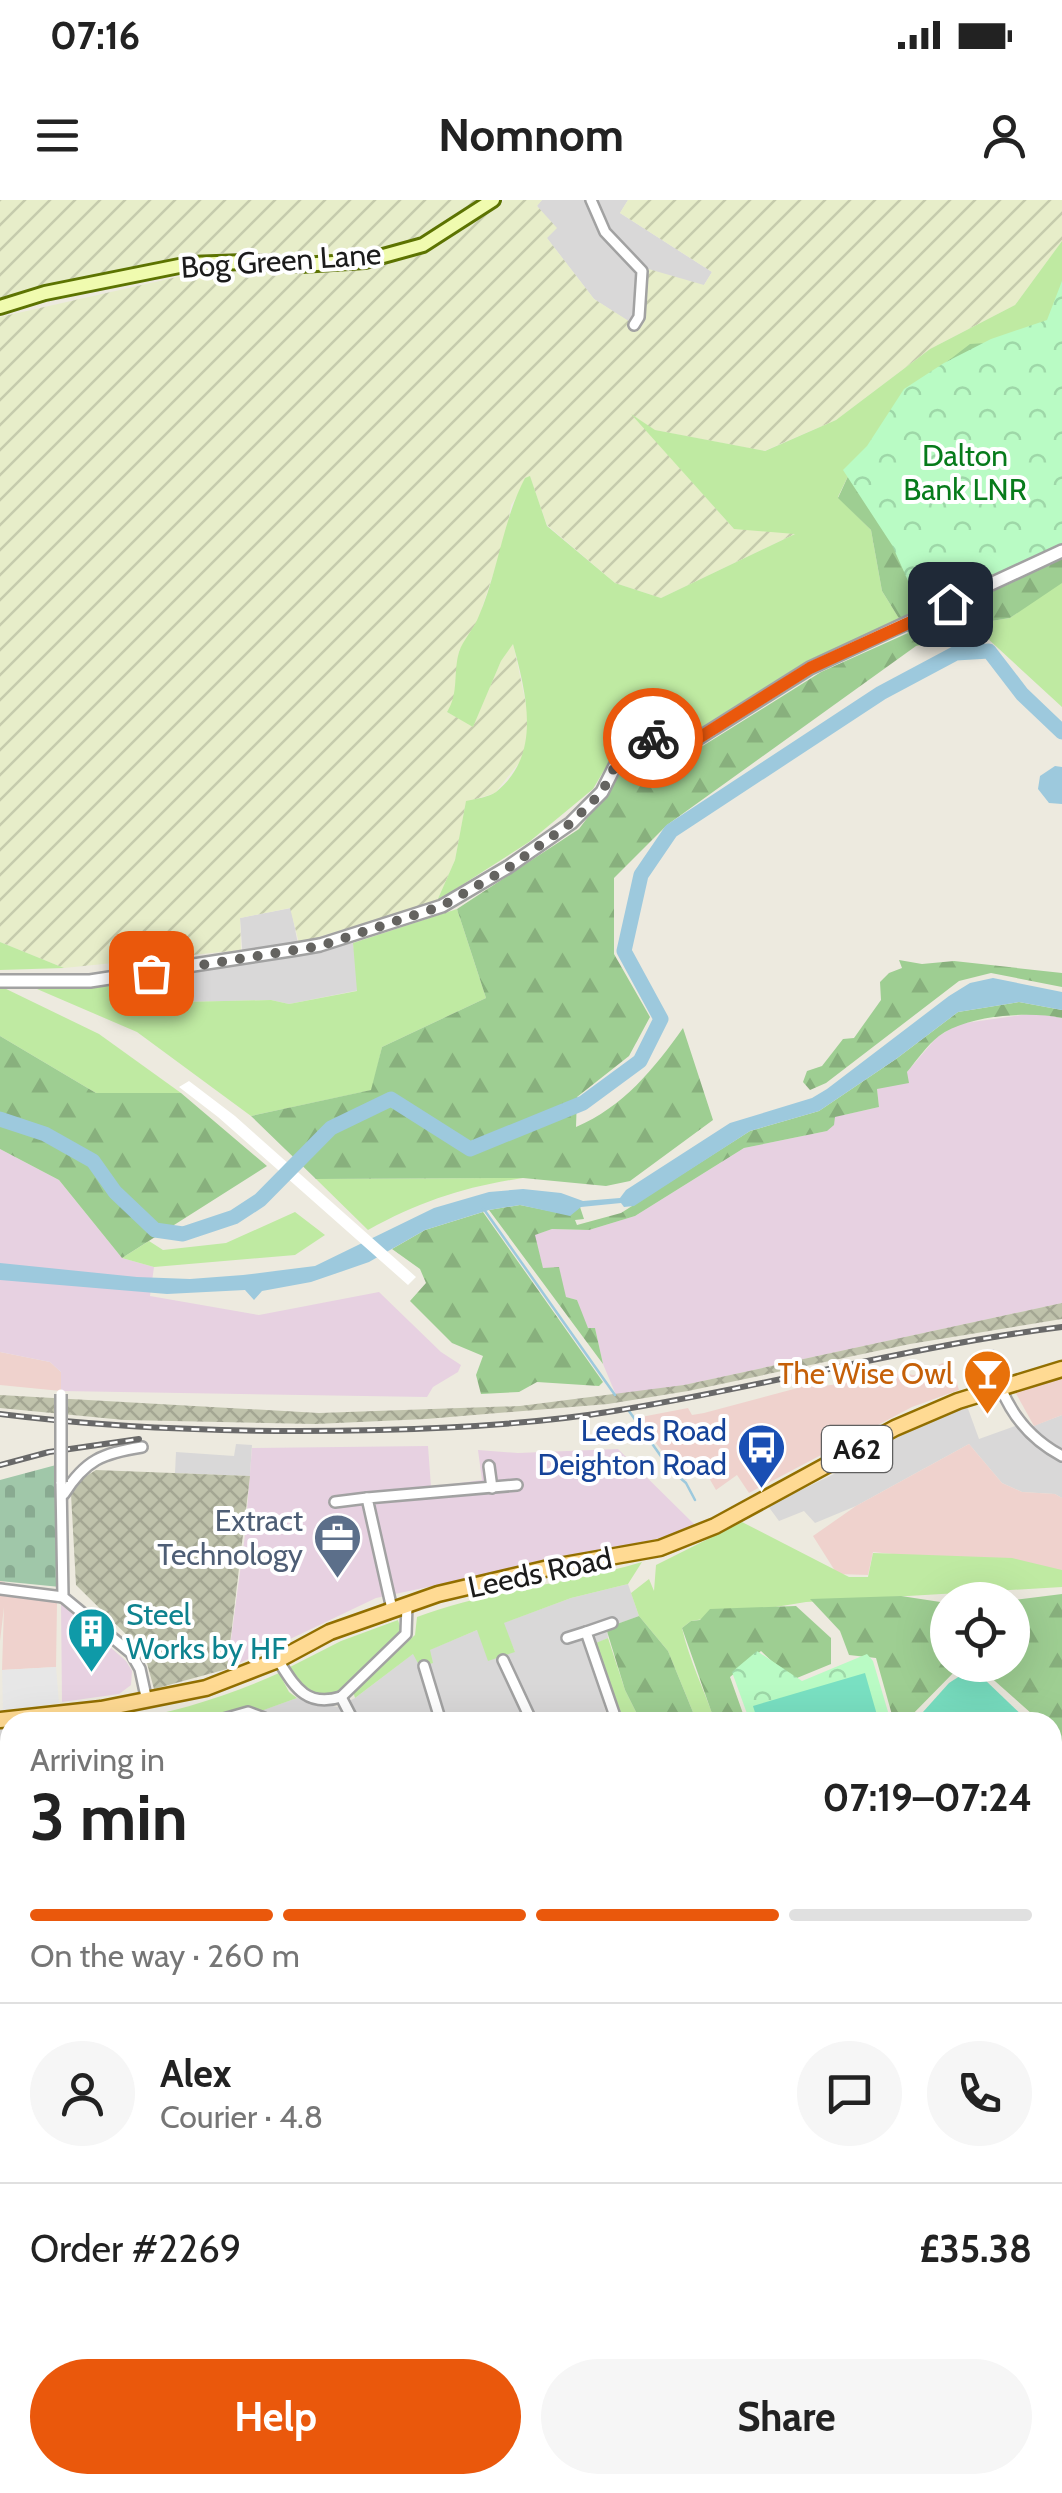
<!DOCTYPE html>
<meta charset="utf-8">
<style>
:root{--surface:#fff;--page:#f6f6f6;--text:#222;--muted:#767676;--line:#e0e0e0;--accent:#ea580c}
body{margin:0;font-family:Cabin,sans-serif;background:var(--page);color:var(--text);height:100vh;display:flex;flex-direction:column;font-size:38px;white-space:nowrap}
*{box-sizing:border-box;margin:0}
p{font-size:32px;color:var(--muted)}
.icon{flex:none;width:55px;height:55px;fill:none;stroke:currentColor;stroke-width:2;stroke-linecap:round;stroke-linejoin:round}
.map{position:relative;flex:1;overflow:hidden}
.drawer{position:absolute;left:0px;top:1512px;width:1062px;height:782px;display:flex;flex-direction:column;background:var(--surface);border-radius:30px 30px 0 0;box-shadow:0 10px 40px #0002}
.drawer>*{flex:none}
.controls{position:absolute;left:930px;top:1382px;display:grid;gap:20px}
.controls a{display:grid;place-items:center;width:100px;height:100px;border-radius:50%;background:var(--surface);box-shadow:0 10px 40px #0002;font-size:50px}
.pin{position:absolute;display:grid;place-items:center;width:85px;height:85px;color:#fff;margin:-42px;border-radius:20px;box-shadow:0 5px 15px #0006}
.courier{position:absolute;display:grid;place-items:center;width:100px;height:100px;margin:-50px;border:8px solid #ea580c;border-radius:50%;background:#fff;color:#222;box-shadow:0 2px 12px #0007}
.head em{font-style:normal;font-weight:700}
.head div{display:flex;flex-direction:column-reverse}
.head{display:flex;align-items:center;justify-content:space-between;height:170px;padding:0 30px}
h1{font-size:65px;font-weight:700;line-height:75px}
.bar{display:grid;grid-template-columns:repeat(4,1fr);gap:15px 10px;align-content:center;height:120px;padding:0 30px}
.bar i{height:12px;border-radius:8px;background:var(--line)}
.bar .on{background:var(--accent)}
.bar p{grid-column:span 4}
.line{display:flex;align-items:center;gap:25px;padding:0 30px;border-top:2px solid var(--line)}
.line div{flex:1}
.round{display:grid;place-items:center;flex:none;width:105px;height:105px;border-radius:52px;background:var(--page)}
.primary-button{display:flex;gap:20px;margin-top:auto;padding:20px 30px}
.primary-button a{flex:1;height:115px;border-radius:60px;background:var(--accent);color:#fff;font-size:40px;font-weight:700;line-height:115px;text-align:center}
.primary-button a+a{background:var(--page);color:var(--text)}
.status{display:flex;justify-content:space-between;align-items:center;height:70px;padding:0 50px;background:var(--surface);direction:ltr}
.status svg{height:28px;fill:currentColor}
header{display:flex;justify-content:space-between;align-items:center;height:130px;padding:0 30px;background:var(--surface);font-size:45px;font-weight:700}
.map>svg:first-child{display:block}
</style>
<div class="status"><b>07:16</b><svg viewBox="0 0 49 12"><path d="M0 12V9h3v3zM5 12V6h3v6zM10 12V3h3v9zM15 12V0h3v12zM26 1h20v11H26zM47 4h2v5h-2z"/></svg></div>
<header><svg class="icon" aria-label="menu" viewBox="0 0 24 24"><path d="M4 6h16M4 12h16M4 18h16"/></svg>Nomnom<svg class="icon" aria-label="person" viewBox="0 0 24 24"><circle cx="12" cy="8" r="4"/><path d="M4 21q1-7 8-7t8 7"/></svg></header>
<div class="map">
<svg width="1062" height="2293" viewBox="0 0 1062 2293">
<defs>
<pattern id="construction-cross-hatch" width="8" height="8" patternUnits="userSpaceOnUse" patternTransform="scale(2.5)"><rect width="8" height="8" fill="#bfc2ab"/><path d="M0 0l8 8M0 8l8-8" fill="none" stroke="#a4a693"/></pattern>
<pattern id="farmland-furrows" width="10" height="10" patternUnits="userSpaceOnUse" patternTransform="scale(2.5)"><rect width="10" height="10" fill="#e7edc9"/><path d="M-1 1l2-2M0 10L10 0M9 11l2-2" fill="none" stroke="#c6cbac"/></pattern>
<pattern id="forest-firs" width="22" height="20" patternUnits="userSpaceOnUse" patternTransform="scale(2.5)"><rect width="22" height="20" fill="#9ece92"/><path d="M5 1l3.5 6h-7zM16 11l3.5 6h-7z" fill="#88b07d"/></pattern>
<pattern id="cemetery-stones" width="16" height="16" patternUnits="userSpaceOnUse" patternTransform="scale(2.5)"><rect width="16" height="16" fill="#a0c7a9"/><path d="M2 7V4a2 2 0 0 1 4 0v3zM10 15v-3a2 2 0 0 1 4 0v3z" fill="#89aa91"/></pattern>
<pattern id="park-crowns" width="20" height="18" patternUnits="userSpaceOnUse" patternTransform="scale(2.5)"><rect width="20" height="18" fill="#b9fbc4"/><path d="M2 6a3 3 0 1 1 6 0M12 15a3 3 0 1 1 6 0" fill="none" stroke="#9ed7a8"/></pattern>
</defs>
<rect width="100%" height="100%" fill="#edeadf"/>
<g fill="#d9d8d8">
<polygon points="542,0 628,0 620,13 712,72 704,85 634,125 594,99 546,37 537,5"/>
<polygon points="291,708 300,755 353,743 360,790 289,804 271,800 182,802 184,774 243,761 240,718"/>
<polygon points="994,1149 1002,1179 980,1185 970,1155"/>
<polygon points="967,1206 979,1239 1018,1225 1023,1230 1062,1215 1062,1298 1055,1294 1022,1292 1002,1283 969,1244 856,1306 815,1323 804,1311 779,1321 768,1306 834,1274 919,1225"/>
<polygon points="236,1244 252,1245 250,1276 175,1273 176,1252 234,1256"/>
<polygon points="628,1384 639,1416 607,1428 608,1438 586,1449 609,1522 229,1522 297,1498 337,1507 355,1498 414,1453 420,1467 432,1463 429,1450 477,1430 515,1452 503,1423 571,1398"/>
<polygon points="0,1525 10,1528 10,1748 0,1750"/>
<polygon points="1052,1576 1062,1576 1062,1926 1059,1931 1052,1924 1052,1647 1057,1640"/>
<polygon points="10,1777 10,1955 0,1957 0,1779"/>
<polygon points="10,2049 10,2237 0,2245 0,2053"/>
<polygon points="1062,2230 1062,2293 949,2293 953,2285 1052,2285 1053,2233"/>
<polygon points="436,2285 598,2285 599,2288 617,2293 433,2293"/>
</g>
<g fill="#efd2cd">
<polygon points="0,1152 50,1162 61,1172 61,1191 0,1185"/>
<polygon points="950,1160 959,1190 912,1207 749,1293 737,1275 716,1290 705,1271 685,1280 636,1218 688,1208 692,1215 704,1213 820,1182 823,1186 855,1182 856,1185 901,1173 914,1175"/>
<polygon points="1062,1175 1062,1215 1034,1226 1014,1190"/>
<polygon points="969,1244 1002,1283 1022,1292 1055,1294 1062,1298 1062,1371 873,1352 868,1375 837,1374 813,1336 856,1306"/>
<polygon points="0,1381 5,1382 4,1395 57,1403 56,1467 2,1470 4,1407 0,1441"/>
</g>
<g fill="#e7d1e1">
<polygon points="1036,813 1062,818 1062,1103 684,1185 616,1195 603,1164 595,1128 588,1128 584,1123 577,1100 566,1097 543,1068 534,1035 552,1029 589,1030 635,1016 744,948 827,931 834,917 879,907 877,889 907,872 936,838 958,824"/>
<polygon points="0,949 59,980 122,1058 154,1067 150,1096 259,1115 379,1092 441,1152 461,1165 458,1172 433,1187 427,1197 61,1191 61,1172 50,1162 0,1152"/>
<polygon points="428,1246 431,1287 482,1280 478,1250 518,1253 618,1249 696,1326 656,1339 376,1398 227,1469 245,1335 252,1248"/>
<polygon points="61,1404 126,1461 132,1471 131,1485 119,1494 62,1502"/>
</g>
<g fill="url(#construction-cross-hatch)">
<polygon points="1062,1103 1062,1119 910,1144 688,1191 608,1204 426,1219 315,1224 124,1220 0,1208 0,1195 319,1213 520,1206 684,1185"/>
<polygon points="96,1270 250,1276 227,1469 154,1489 144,1452 76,1385 71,1294 80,1280"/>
</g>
<g fill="url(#farmland-furrows)">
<polygon points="0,0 482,0 421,40 344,57 243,52 195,55 0,103"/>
<polygon points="505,0 542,0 537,6 557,28 547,38 594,99 635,125 645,68 704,85 712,72 620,13 628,0 1062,0 1062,41 1015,105 930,149 836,220 764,251 654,230 635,217 733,328 797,333 661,398 615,383 547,325 530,277 511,305 506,335 478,420 459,451 454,502 447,512 473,526 501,461 513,443 530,523 522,559 495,593 466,602 455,660 437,701 299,743 290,708 240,718 241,750 64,768 0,742 0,117 195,73 371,70 436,47"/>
</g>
<g fill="#bfeaa2">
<path d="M1062 41V109L850 272 838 297 871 330 882 391 900 420 807 461 692 533 639 526 622 540 593 589 529 642 437 701 455 660 466 601C475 599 489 597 496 592 543 554 526 493 513 444L501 461 473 527 447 512C459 494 453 473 459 452 463 440 473 430 478 418 498 373 502 322 525 278L530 276 547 326 615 383 661 398 795 334 734 329 631 214 655 230 765 251 836 220 930 149 1015 105Z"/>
<polygon points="1062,380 1062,507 986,437 916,446 973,424 1010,418"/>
<polygon points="457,709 486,798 382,847 372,890 251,916 137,832 37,789 184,774 182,802 271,800 289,804 357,791 353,743"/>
<polygon points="0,742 64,768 0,770"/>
<polygon points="0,786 99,834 181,893 96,893 0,836"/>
<path d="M523 978C464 987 421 1001 368 1030L316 979Z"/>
<polygon points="295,1012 325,1035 295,1055 154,1067 122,1058 149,1041 163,1050 226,1043"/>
<path d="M742 1322 849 1377H868L873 1353 1012 1358 1062 1370V1387L806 1402 691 1421 682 1428C689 1460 705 1491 715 1522H697L668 1451 639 1416 631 1393 649 1379 654 1391 656 1365Z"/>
<path d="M642 1362 628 1384 571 1398 504 1423 515 1452 488 1461 477 1430 430 1450 433 1463 420 1467 413 1454 355 1498 353 1491 415 1435 417 1417C489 1390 568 1384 642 1362Z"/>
<path d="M398 1420 402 1433 396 1442 337 1492C314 1498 298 1488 290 1467L341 1441Z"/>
<polygon points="608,1438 625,1490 641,1522 624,1522 596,1443"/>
<path d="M279 1473 289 1492 297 1498 261 1511 243 1510 217 1522H119C175 1512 227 1497 279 1473Z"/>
<polygon points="10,1960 10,1977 3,1984 10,1993 10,2049 3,2054 0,2053 0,1962"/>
<polygon points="1062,2115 1062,2230 1054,2232 1052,2144"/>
</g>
<g fill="url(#forest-firs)">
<path d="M1062 109V383L1010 418 973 424 916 446 667 625 614 678V754L650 817 629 856 577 897 576 927C623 907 654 869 683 828L713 920 630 981 606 986 523 978 316 979 251 916 371 890 382 847 486 798 457 709 579 629 641 546 666 553 701 547 821 472 908 433 882 391 871 330 838 298 850 272 922 181 970 144 1020 141Z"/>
<polygon points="899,760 922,764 954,761 1062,773 1062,787 991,773 959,781 826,883 810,890 803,882 807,871 822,866 843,839 854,838 881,800 880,782 889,773 902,768"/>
<path d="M1019 802 1062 810V818C1028 811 967 815 939 836 927 845 917 860 907 872L909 883 877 889 879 907 835 917 834 925 827 931 744 948 635 1016 589 1030 552 1029 535 1035 543 1068 559 1067 566 1097 577 1100 588 1128H595L603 1164 489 1010 520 1005 570 1015 580 1007 584 1019 575 1020 577 1025 621 1013 750 931 819 911 896 859 958 812Z"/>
<polygon points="0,836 96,893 181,893 267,966 122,1058 59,980 0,949"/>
<polygon points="483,1012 603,1182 599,1186 537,1182 519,1192 481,1194 476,1175 483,1156 452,1143 410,1101 426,1083 420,1069 392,1049 425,1030"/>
<polygon points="1062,1394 1062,1570 1053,1561 1052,1522 1041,1522 987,1474 965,1465 1012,1465 1013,1400"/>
<polygon points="901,1396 947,1403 948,1465 961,1465 905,1522 894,1522 876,1458 849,1455 840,1431 810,1399"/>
<polygon points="796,1406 831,1438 831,1464 792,1480 761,1451 730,1477 746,1522 715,1522 682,1428 691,1421 700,1420 710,1409"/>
<polygon points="639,1416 668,1451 697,1522 641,1522 625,1490 606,1428"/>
<polygon points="1052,1963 1062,1967 1062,2115 1053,2144"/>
<polygon points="637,2285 953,2285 950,2293 628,2293"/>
</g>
<polygon fill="url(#cemetery-stones)" points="56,1265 60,1387 0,1381 0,1280"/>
<g fill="url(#park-crowns)">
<polygon points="1062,81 1062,348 926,421 892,345 843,270 867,246 904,189 944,163 991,139 1047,120"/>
<polygon points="757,1451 802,1481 867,1454 873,1461 891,1522 750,1522 732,1472"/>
<polygon points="10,2237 10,2285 426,2285 422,2293 13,2293 0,2271 0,2245"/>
</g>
<g fill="#79e0c2">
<polygon points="966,1472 983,1478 1029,1522 914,1522 949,1483"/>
<polygon points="865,1473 879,1522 758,1522 753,1506"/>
<polygon points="110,2285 211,2285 215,2290 212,2293 101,2293"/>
</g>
<polygon fill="#e7e7e7" points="56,1467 59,1503 3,1510 2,1470"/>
<g fill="#9dc9dd">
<polygon points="1055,566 1062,567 1062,604 1049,603 1038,589 1040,576"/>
<polygon points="993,778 1062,792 1062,810 1019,802 958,812 896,859 819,911 750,931 634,1006 624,1007 621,1003 581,1007 570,1016 520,1005 489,1010 425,1030 369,1062 346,1070 311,1082 262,1091 254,1100 245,1090 167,1094 0,1080 0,1063 137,1077 190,1079 243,1075 315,1066 434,1008 489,992 523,989 561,993 583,1001 620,998 626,990 730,923 812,898 827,889 949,796 970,783"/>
</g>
<polygon fill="#fff" points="189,881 235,916 416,1077 408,1085 218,917 179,887"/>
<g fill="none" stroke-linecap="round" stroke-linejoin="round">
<g stroke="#9dc9dd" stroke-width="2.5">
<polyline points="483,1008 615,1195"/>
<polyline points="629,1211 670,1269 686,1283 695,1300"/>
<polyline points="1052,1965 1062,1971"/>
</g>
<polyline stroke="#9dc9dd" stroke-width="15" points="0,919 45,934 93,961 115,992 155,1030 183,1034 234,1017 260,1000 331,928 391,899 470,949 583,903 640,861 661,819 624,751 641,675 671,631 881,493 956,453 989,451 1022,494 1062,532"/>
<defs>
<g id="minor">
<polyline points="591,0 605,32 642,71 639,117 634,125"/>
<path d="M1001 1188C1013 1218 1034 1241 1062 1256"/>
<polyline points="489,1266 492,1288"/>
<polyline points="61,1282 63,1397 131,1453 140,1469 147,1501"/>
<path d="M64 1294C85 1260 103 1253 142 1247"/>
<polyline points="335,1302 367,1298"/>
<polyline points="0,1389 63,1397"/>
<polyline points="392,1409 367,1298 517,1285"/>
<polyline points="612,1423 586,1432 617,1522"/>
<polyline points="567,1438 586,1432"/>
<path d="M278 1460C294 1485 305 1508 341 1497"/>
<polyline points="503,1460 532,1522"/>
<polyline points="424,1466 441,1522"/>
<polyline points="341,1497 406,1434 407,1405"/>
<polyline points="341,1497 354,1522"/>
<polyline points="213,1522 248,1512 264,1518 266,1522"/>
<polyline points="0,1617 10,1611"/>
<polyline points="0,1681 10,1678"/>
<polyline points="1052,1739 1062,1727"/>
<polyline points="1052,1741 1062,1750"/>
<polyline points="0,1768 10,1766"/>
<polyline points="1052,1865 1062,1877"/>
<polyline points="0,1870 10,1867"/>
<polyline points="1052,1944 1062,1935"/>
<polyline points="0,2049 10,2069"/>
<polyline points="0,2103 10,2099"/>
<polyline points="0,2188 10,2181"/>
<polyline points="427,2293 430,2285"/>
<polyline points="521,2293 524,2285"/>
<polyline points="984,2293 987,2289"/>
</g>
<polyline id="tertiary" points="0,781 90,781 297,749 320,745 442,706 508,667 571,623 602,592 622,552 638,533 662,541 694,541 810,468 1062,351"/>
<polyline id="secondary" points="0,107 45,93 189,64 244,62 301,65 365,61 423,45 493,0"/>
<polyline id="primary" points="0,1520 101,1509 206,1488 278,1460 330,1432 438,1394 553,1367 660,1348 715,1326 895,1228 958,1201 1062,1169"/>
</defs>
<use href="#minor" stroke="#a2a2a2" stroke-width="14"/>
<use href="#tertiary" stroke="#a2a2a2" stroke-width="16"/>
<use href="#secondary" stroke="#5c7301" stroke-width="18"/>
<use href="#primary" stroke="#926f00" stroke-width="19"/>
<use href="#minor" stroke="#fff" stroke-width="9"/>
<use href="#tertiary" stroke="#fff" stroke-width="11"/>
<use href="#secondary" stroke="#f0fbaf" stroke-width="12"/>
<use href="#primary" stroke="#ffda93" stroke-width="14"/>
<defs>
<g id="rail">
<path d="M0 1214C127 1230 252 1233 379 1230 457 1228 537 1224 614 1211 764 1187 911 1146 1062 1127"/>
<polyline points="0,1265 49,1252 139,1239"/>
</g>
</defs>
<use href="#rail" stroke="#696969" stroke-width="6"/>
<use href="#rail" stroke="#fff" stroke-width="2.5" stroke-dasharray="8" stroke-linecap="butt"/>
<defs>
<polyline id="minor-bridge" points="61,1282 61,1194"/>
</defs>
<use href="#minor-bridge" stroke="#a2a2a2" stroke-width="14" stroke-linecap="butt"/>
<use href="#minor-bridge" stroke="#fff" stroke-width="9"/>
</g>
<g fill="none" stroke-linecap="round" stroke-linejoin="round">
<polyline stroke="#646360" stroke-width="10" stroke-dasharray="0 18" points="151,773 320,746 442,706 508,668 571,623 602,592 622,552 638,533 653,538"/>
<polyline stroke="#ea580c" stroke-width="12" points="653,538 662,541 694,541 810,468 950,404"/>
</g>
<defs>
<symbol id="bar-pin" viewBox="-11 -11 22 30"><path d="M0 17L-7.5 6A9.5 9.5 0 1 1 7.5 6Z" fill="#e8710a" stroke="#fff"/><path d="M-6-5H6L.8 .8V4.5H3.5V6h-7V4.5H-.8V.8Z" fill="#fff"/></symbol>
<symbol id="bus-pin" viewBox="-11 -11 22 30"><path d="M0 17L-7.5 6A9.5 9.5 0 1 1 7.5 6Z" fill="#1a4fb4" stroke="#fff"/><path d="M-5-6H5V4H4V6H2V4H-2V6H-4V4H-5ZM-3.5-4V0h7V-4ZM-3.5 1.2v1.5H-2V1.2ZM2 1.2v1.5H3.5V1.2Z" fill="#fff"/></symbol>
<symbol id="office-pin" viewBox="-11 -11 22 30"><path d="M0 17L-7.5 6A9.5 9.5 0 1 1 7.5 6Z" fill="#5c6f8a" stroke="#fff"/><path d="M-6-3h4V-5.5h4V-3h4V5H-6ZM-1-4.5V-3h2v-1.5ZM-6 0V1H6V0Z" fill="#fff"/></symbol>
<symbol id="building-pin" viewBox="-11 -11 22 30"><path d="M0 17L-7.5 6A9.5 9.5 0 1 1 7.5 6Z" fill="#0f9aa8" stroke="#fff"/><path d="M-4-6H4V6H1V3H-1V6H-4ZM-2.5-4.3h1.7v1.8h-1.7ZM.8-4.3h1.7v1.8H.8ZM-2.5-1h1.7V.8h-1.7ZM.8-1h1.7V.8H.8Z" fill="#fff"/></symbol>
</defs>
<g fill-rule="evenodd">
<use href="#bar-pin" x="960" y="1146" width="55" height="75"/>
<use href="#bus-pin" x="734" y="1220" width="55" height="75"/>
<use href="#office-pin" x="310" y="1310" width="55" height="75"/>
<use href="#building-pin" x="64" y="1404" width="55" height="75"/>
</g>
<g text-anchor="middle" stroke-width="8" stroke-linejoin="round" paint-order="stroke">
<rect fill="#fff" stroke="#5f5f5f" stroke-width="2.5" x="822" y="1226" width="70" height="46" rx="8"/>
<g font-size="28" font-weight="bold" fill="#1b1b1b">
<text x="857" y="1259">A62</text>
</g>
<g font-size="30" fill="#1b1b1b" stroke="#fff">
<text transform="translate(281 61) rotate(-4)" y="10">Bog Green Lane</text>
<text transform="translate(540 1373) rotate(-12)" y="10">Leeds Road</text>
</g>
<g font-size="30" fill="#077b1b" stroke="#fff">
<text x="965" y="266">Dalton<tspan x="965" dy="34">Bank LNR</tspan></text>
</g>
<g font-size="30" fill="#c56008" stroke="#fff" text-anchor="end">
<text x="953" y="1184">The Wise Owl</text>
</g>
<g font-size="30" fill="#164399" stroke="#fff" text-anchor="end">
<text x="727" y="1241">Leeds Road<tspan x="727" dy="34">Deighton Road</tspan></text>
</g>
<g font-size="30" fill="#4e5e75" stroke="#fff" text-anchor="end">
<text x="303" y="1331">Extract<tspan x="303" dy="34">Technology</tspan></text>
</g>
<g font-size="30" fill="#0d838f" stroke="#fff" text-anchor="start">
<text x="126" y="1425">Steel<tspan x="126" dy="34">Works by HF</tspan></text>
</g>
</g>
</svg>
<div class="controls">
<a><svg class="icon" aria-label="locate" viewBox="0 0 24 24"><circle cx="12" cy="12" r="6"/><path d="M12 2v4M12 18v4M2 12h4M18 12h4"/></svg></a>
</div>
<div class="pin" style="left:151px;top:773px;background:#ea580c"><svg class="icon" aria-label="bag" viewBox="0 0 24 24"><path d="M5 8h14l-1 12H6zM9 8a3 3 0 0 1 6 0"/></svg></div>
<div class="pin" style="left:950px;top:404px;background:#1f2937"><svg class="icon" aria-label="home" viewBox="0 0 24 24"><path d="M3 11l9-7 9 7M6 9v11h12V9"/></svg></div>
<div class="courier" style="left:653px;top:538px"><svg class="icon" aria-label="bike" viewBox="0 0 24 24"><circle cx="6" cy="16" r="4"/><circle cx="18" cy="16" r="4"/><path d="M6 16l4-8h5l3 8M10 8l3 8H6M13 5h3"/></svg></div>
<section class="drawer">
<div class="head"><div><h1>3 min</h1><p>Arriving in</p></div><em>07:19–07:24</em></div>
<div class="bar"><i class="on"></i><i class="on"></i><i class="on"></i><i></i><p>On the way · 260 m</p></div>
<div class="line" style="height:180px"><a class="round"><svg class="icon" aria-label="person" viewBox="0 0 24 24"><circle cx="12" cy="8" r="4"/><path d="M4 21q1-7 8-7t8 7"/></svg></a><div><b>Alex</b><p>Courier · 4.8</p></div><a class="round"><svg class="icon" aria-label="chat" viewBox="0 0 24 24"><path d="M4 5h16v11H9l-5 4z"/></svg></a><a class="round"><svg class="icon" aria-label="phone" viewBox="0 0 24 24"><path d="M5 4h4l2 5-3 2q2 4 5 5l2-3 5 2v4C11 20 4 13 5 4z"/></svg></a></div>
<div class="line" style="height:130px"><div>Order #2269</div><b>£35.38</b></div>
<div class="primary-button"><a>Help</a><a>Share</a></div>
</section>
</div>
